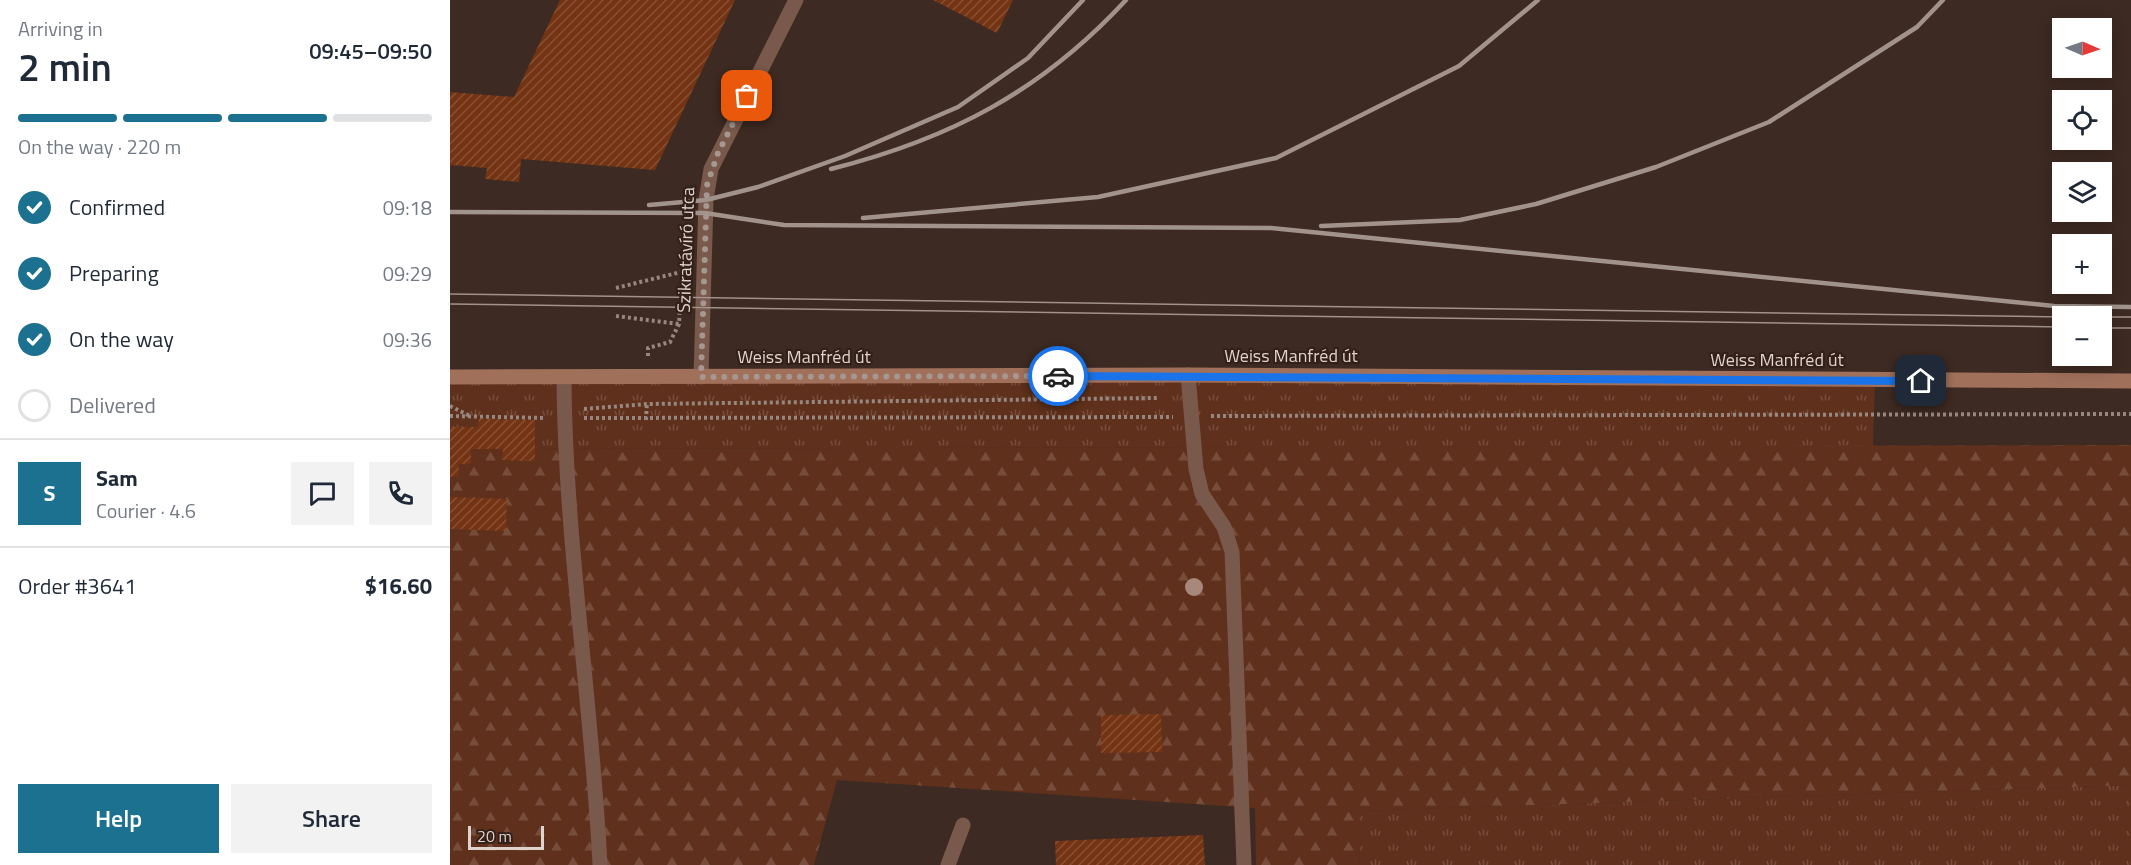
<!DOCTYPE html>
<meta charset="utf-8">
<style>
:root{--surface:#fff;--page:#f2f2f3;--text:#1f2937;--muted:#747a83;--line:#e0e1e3;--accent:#1b718f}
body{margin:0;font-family:"Titillium Web",sans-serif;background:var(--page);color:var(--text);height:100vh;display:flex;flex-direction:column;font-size:22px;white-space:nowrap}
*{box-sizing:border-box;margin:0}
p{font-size:20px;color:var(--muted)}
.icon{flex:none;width:33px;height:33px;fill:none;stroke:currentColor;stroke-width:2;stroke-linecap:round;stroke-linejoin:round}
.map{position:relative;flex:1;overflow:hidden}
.sheet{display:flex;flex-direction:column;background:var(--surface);width:450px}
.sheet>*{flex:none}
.needle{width:39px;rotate:92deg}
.controls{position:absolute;left:1602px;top:18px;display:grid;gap:12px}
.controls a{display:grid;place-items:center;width:60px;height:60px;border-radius:0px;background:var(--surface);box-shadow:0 3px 15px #0003;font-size:30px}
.scale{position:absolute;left:18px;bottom:15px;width:76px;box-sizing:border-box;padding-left:6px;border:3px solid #dfd3cd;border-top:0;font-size:16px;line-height:21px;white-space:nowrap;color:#dfd3cd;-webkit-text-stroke:4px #332018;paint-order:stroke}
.pin{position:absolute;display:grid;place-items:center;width:51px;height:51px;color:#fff;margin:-26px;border-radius:12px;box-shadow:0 3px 9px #0006}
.courier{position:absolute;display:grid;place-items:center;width:60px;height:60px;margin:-30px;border:4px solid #1a73e8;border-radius:50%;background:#fff;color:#222;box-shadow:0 2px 8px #0007}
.overview em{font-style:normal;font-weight:600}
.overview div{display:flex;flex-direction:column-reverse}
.overview{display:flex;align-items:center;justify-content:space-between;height:102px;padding:0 18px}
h1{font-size:39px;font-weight:600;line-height:45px}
.bar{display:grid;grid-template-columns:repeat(4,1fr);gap:9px 6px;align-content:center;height:72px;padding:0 18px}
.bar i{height:8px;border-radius:4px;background:var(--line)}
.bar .active{background:var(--accent)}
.bar p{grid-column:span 4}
.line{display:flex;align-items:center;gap:15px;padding:0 18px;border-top:2px solid var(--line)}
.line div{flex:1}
.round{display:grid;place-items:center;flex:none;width:63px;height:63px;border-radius:0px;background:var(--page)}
ol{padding:0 18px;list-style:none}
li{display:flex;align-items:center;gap:18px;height:66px}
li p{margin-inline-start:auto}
li .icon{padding:6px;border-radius:50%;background:var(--accent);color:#fff;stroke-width:4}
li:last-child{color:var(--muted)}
li i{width:33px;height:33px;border:3px solid var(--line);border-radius:50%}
.action{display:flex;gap:12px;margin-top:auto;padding:12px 18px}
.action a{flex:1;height:69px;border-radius:0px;background:var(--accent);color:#fff;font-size:24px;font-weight:600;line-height:69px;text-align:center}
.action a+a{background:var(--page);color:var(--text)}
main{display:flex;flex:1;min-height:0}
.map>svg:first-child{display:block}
</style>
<main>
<section class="sheet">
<div class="overview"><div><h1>2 min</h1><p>Arriving in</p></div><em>09:45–09:50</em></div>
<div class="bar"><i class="active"></i><i class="active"></i><i class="active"></i><i></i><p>On the way · 220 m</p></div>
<ol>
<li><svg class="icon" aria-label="check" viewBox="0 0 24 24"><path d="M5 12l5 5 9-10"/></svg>Confirmed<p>09:18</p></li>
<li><svg class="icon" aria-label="check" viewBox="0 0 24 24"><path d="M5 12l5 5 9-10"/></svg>Preparing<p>09:29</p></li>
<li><svg class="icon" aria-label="check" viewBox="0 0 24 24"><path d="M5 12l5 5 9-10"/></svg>On the way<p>09:36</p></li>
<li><i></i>Delivered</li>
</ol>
<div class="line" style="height:108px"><b class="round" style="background:var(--accent);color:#fff">S</b><div><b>Sam</b><p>Courier · 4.6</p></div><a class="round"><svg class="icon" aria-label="chat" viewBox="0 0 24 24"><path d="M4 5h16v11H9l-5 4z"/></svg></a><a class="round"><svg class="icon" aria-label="phone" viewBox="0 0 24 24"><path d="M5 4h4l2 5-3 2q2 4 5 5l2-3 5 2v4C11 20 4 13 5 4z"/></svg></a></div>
<div class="line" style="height:78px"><div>Order #3641</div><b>$16.60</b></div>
<div class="action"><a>Help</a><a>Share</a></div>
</section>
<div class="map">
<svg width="1681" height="865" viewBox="0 0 1681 865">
<defs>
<pattern id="grass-tufts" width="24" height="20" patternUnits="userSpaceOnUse" patternTransform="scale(1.5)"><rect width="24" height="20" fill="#5f301b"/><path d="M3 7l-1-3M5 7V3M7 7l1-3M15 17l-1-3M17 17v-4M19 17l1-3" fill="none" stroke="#764d3b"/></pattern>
<pattern id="forest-firs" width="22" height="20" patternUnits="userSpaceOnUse" patternTransform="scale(1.5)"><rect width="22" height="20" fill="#5f301b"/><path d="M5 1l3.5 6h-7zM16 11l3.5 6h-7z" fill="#764d3b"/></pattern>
<pattern id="building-hatch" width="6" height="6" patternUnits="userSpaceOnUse" patternTransform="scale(1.5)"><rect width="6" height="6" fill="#743313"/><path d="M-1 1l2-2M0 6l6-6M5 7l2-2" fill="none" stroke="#875034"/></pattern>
</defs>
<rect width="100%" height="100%" fill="#3d2a22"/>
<g fill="url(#grass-tufts)">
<polygon points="0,377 1425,381 1423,446 0,449"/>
<polygon points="1681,785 1681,865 910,865 907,811"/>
</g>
<polygon fill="url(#forest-firs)" points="1681,445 1681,785 908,811 910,865 806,865 805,808 387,780 364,865 0,865 0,449"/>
<g fill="url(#building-hatch)">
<polygon points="110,0 285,0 205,170 71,159 69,182 35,179 37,168 0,165 0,92 64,97"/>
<polygon points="483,0 563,0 547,33"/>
<polygon points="29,419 85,420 85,461 52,460 53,449 21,449 21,464 9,464 8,477 0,477 0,427 28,427"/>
<polygon points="0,497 57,499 56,531 0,529"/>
<polygon points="711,714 712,752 651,753 651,715"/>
<polygon points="753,835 755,865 606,865 605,841"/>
</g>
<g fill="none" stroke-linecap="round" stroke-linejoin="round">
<g stroke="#968780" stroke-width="4" stroke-dasharray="3 3" stroke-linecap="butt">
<polyline points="166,288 231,272"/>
<polyline points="166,316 229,324"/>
<polyline points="198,356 198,348 220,342 229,324 230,305"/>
<polyline points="0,406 20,416"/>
<polyline points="134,409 197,404 708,398"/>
<polyline points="0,416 96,418"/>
<polyline points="761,416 1681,414"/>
<polyline points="134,418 723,417"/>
<polyline points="196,420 197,402"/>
</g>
<g stroke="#78594c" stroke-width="15">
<polyline points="738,375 746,469 752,494 774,527 782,552 794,865"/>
<path d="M114 378C115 540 142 702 150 865"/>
<polyline points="498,865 513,825"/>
</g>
<polyline stroke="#78594c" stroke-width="15" points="251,377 256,200 261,169 346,0"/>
<polyline stroke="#a0705b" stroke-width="15" points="0,377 738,375 1681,381"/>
<g stroke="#a1928c" stroke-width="1.5">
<polyline points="0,294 1612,317"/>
<polyline points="0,304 1612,327"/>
<polyline points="1652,317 1681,317"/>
<polyline points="1652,328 1681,328"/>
</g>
<g stroke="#a1928c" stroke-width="4.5">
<path d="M381 169C500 139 592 91 676 0"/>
<polyline points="199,205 256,200 308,187 395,156 508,107 578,58 633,0"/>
<polyline points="0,212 255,213 334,225 821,228 1604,306 1681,307"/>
<polyline points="413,218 648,197 826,158 1009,66 1088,0"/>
<polyline points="871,226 1010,220 1086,204 1206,167 1319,122 1467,27 1493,0"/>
</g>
</g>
<circle fill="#a8887b" cx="744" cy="587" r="9"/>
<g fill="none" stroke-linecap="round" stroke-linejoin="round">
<polyline stroke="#a69891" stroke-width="6" stroke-dasharray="0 10.8" points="297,96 268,153 257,185 251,377 608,376"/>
<polyline stroke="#1a73e8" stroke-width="8" points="608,376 1471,381"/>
</g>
<g text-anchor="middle" stroke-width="4.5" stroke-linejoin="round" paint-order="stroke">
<g font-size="18" fill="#dfd3cd" stroke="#332018">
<text transform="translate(236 250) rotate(-88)" y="6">Szikratávíró utca</text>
<text x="841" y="362">Weiss Manfréd út</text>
<text x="354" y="363">Weiss Manfréd út</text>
<text x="1327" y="366">Weiss Manfréd út</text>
</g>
</g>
</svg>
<div class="controls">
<a><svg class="needle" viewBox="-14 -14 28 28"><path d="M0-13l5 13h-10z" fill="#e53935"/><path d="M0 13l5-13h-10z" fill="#747a83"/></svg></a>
<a><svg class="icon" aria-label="locate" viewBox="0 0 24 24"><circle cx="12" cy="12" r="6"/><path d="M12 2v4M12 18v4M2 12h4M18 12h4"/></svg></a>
<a><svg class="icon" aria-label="layers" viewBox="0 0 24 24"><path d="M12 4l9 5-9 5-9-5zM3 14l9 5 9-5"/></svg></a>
<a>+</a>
<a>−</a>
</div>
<div class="scale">20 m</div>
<div class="pin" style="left:297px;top:96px;background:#ea580c"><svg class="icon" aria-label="bag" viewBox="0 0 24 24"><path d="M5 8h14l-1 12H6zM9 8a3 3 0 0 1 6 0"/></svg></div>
<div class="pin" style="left:1471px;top:381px;background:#1f2937"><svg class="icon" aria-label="home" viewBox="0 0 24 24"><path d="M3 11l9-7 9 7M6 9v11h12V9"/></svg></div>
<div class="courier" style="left:608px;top:376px"><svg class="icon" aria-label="car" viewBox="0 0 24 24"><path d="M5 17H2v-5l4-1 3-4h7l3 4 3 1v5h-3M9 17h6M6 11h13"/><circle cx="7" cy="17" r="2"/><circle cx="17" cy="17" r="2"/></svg></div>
</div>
</main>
